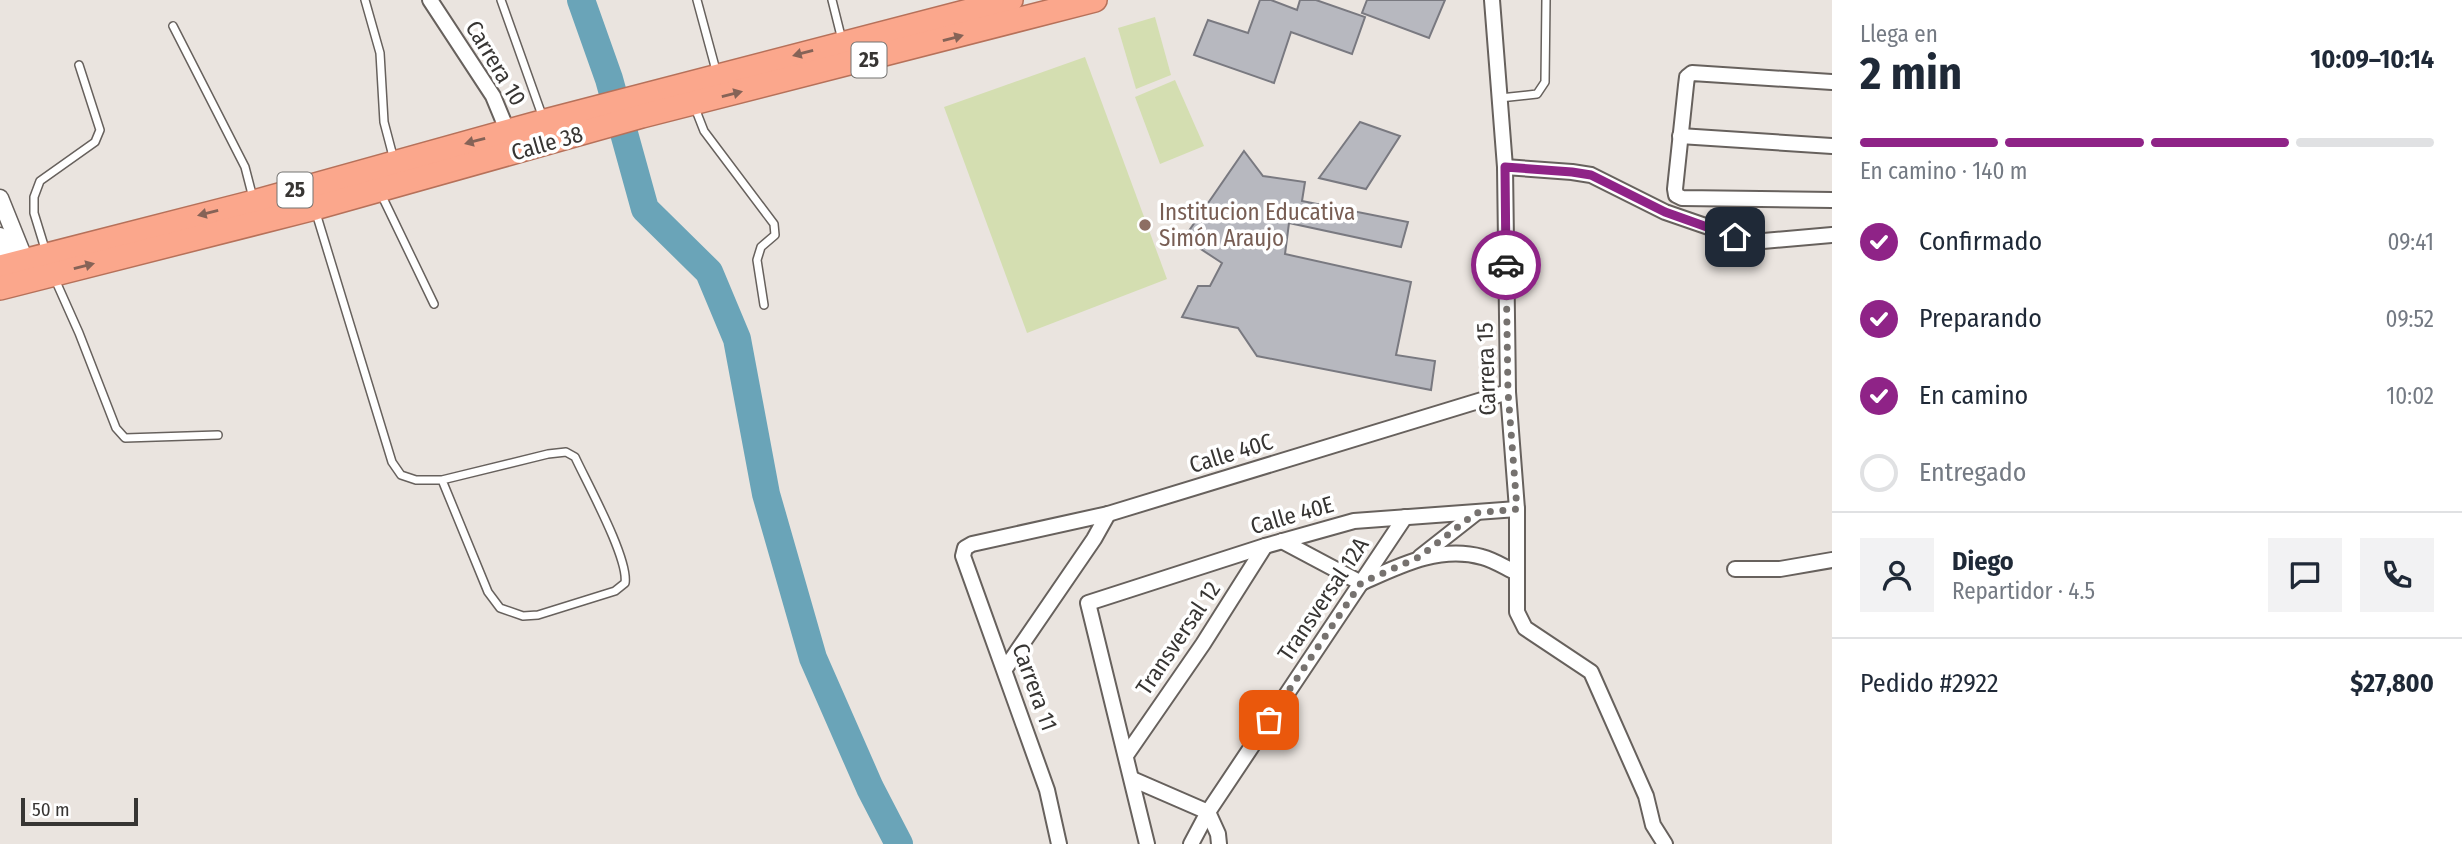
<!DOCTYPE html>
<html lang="es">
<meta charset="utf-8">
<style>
:root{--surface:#fff;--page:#f2f2f3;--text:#1f2937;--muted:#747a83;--line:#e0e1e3;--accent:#8f2387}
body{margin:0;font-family:"Fira Sans Condensed",sans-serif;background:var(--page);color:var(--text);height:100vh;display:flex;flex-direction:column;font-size:26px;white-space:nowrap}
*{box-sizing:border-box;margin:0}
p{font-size:23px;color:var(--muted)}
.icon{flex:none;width:38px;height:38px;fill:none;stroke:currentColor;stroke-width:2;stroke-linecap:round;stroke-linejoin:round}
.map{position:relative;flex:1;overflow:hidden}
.details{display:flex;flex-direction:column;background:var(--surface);width:630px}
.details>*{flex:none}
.scale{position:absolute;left:21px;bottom:18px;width:117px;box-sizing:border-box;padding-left:7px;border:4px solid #373533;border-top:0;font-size:19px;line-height:24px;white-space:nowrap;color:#373533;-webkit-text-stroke:5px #fff;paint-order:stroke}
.pin{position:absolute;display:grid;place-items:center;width:60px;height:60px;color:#fff;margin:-30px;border-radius:14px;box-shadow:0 4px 10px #0006}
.courier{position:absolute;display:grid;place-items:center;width:70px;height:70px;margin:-35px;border:5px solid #8f2387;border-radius:50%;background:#fff;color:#222;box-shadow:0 2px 9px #0007}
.head em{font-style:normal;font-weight:700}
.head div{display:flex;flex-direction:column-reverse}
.head{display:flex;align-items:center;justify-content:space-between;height:119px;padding:0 28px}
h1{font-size:46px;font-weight:700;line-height:52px}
.bar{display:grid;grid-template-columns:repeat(4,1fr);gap:10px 7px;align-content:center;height:84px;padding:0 28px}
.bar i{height:9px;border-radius:5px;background:var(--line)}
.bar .selected{background:var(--accent)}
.bar p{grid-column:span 4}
.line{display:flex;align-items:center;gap:18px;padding:0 28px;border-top:2px solid var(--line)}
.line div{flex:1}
.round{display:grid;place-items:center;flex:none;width:74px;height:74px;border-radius:0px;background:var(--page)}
ol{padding:0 28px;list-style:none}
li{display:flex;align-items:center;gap:21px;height:77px}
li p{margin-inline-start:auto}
li .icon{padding:7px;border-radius:50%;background:var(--accent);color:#fff;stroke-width:4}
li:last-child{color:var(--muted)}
li i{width:38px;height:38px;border:4px solid var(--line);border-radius:50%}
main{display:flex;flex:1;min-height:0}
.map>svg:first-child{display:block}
</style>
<main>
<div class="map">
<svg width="1832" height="844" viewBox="0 0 1832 844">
<rect width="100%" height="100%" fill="#eae4df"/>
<g fill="#d4deb1">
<polygon points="1155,17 1171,75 1136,89 1118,28"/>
<polygon points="1085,57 1167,279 1027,333 944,107"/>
<polygon points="1175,80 1204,146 1160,164 1135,97"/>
</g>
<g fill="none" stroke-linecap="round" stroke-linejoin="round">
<polyline stroke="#6aa4b8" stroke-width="28" points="581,0 609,79 645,209 709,272 737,339 766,494 813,658 870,788 899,844"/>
</g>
<g fill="#b7b8bf" stroke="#797980" stroke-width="2">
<polygon points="1260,0 1271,0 1297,10 1300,0 1316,0 1365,17 1352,54 1291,32 1274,83 1194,55 1208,20 1248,33"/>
<polygon points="1367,0 1445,0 1429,38 1362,13"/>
<polygon points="1360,122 1400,136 1366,189 1319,178"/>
<polygon points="1244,151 1263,176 1305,182 1302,201 1408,222 1401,247 1289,223 1285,254 1411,282 1396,355 1435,361 1431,390 1257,356 1238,328 1182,317 1198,286 1210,286 1222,263 1184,238"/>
</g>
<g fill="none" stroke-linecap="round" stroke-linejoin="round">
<defs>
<g id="service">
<polyline points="365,0 380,53 384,122 394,160"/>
<polyline points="501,0 543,118"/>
<polyline points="697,0 717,74"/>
<polyline points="832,0 842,40"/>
<polyline points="173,26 245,167 253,198"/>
<polyline points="1500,98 1537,94 1545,82 1546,0"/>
<polyline points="695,108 704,131 774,224 775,235 761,247 757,260 764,305"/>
<polyline points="381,194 434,304"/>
<path d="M316 213 392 462 401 475 416 480H442L548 454 566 452 575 457C587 483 629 559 625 583L615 591 538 615 523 616 500 608 488 592 442 480"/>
<polyline points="46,252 34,213 34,197 40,181 95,142 100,130 79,65"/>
<polyline points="54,277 79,333 116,428 125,438 218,435"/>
</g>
<g id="minor">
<polyline points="430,0 493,96 510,137"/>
<polyline points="1492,0 1505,167 1508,392 1517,509 1517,612 1525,628 1591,672 1646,796 1653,825 1665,844"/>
<polyline points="1832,82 1692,73 1687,77 1686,85 1675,189 1676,195 1682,198 1832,200"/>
<polyline points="1680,136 1832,146"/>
<polyline points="1505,167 1572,172 1591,175 1665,212 1752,242 1832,235"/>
<path d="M1282 541 1361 583C1399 566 1439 545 1482 557 1494 560 1506 568 1517 573"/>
<polyline points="1420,557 1476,513"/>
<polyline points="1735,569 1780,569 1832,560"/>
<polyline points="1005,669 1094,539 1108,514"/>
<polyline points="1127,754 1203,644 1265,546"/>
<polyline points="1132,779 1208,812 1218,834 1219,844"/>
<polyline points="1059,844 1047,790 963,556 965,548 972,544 1108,514 1508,392"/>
<polyline points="1147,844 1088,603 1265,546 1354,521 1517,509"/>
<polyline points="1191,844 1208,812 1405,517"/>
</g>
<g id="tertiary">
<polyline points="0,198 29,270"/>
<polyline points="0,236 15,273"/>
</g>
<g id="trunk">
<polyline points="0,267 254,202 545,121 1011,0"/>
<polyline points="0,288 315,208 642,116 1095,0"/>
</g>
</defs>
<use href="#service" stroke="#67615d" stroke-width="10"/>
<use href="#minor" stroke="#67615d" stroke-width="18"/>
<use href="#tertiary" stroke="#67615d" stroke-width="19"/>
<use href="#trunk" stroke="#b6715a" stroke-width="26"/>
<use href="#service" stroke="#fff" stroke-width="7"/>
<use href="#minor" stroke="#fff" stroke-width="14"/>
<use href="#tertiary" stroke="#fff" stroke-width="16"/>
<use href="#trunk" stroke="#fba78c" stroke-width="23"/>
</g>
<defs><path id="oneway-solid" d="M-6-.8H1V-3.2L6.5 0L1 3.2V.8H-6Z" transform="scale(1.75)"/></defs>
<g fill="#856357">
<use href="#oneway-solid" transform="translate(953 38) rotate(-15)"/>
<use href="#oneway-solid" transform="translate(803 53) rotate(165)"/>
<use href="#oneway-solid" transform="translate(732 94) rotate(-14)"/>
<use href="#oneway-solid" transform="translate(475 141) rotate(165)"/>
<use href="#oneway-solid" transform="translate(208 213) rotate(166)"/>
<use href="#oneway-solid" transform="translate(84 266) rotate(-14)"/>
</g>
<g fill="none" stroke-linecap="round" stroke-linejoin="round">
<polyline stroke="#76726f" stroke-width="7" stroke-dasharray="0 12.6" points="1269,720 1361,583 1419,557 1476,513 1517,509 1508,392 1506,265"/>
<polyline stroke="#8f2387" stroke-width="9" points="1506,265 1505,167 1572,172 1591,175 1665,212 1735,237"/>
</g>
<circle fill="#8d6e63" stroke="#fff" stroke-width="2.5" cx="1145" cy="225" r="7"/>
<g text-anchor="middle" stroke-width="7" stroke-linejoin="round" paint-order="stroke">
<g fill="#fff" stroke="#737270" stroke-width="2">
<rect x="851.5" y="42.5" width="35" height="35" rx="5"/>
<rect x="277.5" y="172.5" width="35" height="35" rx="5"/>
</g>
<g font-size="21" font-weight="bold" fill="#373533">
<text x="869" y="67">25</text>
<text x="295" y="197">25</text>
</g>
<g font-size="23" fill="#373533" stroke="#fff">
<text transform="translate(496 63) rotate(59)" y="8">Carrera 10</text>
<text transform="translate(547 143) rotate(-16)" y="8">Calle 38</text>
<text transform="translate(1486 369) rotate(-92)" y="8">Carrera 15</text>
<text transform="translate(1231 453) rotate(-17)" y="8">Calle 40C</text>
<text transform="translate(1292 515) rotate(-16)" y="8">Calle 40E</text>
<text transform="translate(1323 599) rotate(-56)" y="8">Transversal 12A</text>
<text transform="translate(1178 638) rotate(-56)" y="8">Transversal 12</text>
<text transform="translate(1035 687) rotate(70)" y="8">Carrera 11</text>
</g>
<g font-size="23" fill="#785e54" stroke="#fff" text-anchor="start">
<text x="1159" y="220">Institucion Educativa<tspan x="1159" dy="26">Simón Araujo</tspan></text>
</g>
</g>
</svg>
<div class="scale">50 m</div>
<div class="pin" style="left:1269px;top:720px;background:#ea580c"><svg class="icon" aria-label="bag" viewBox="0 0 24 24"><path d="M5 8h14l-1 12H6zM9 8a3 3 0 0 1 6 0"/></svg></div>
<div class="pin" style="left:1735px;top:237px;background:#1f2937"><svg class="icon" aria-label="home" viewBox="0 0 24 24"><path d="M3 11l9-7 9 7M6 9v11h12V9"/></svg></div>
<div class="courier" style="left:1506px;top:265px"><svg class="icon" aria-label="car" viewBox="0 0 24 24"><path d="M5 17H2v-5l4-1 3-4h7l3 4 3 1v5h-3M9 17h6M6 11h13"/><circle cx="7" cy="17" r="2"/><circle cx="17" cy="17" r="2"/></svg></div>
</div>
<section class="details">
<div class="head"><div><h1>2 min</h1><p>Llega en</p></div><em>10:09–10:14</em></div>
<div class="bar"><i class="selected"></i><i class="selected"></i><i class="selected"></i><i></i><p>En camino · 140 m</p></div>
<ol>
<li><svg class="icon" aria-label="check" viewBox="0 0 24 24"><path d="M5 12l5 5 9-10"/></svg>Confirmado<p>09:41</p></li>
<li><svg class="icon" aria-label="check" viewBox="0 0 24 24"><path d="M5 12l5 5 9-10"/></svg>Preparando<p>09:52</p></li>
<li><svg class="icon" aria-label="check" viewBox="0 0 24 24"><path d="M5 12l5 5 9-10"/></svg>En camino<p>10:02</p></li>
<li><i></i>Entregado</li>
</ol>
<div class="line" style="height:126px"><a class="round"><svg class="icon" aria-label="person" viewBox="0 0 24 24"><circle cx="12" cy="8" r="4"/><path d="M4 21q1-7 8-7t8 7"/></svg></a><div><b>Diego</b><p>Repartidor · 4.5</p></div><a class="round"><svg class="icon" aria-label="chat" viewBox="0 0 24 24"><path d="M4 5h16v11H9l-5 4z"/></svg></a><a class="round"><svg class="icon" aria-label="phone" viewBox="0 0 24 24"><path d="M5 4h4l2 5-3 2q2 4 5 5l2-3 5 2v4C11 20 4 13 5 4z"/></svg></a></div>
<div class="line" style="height:91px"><div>Pedido #2922</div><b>$27,800</b></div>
</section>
</main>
